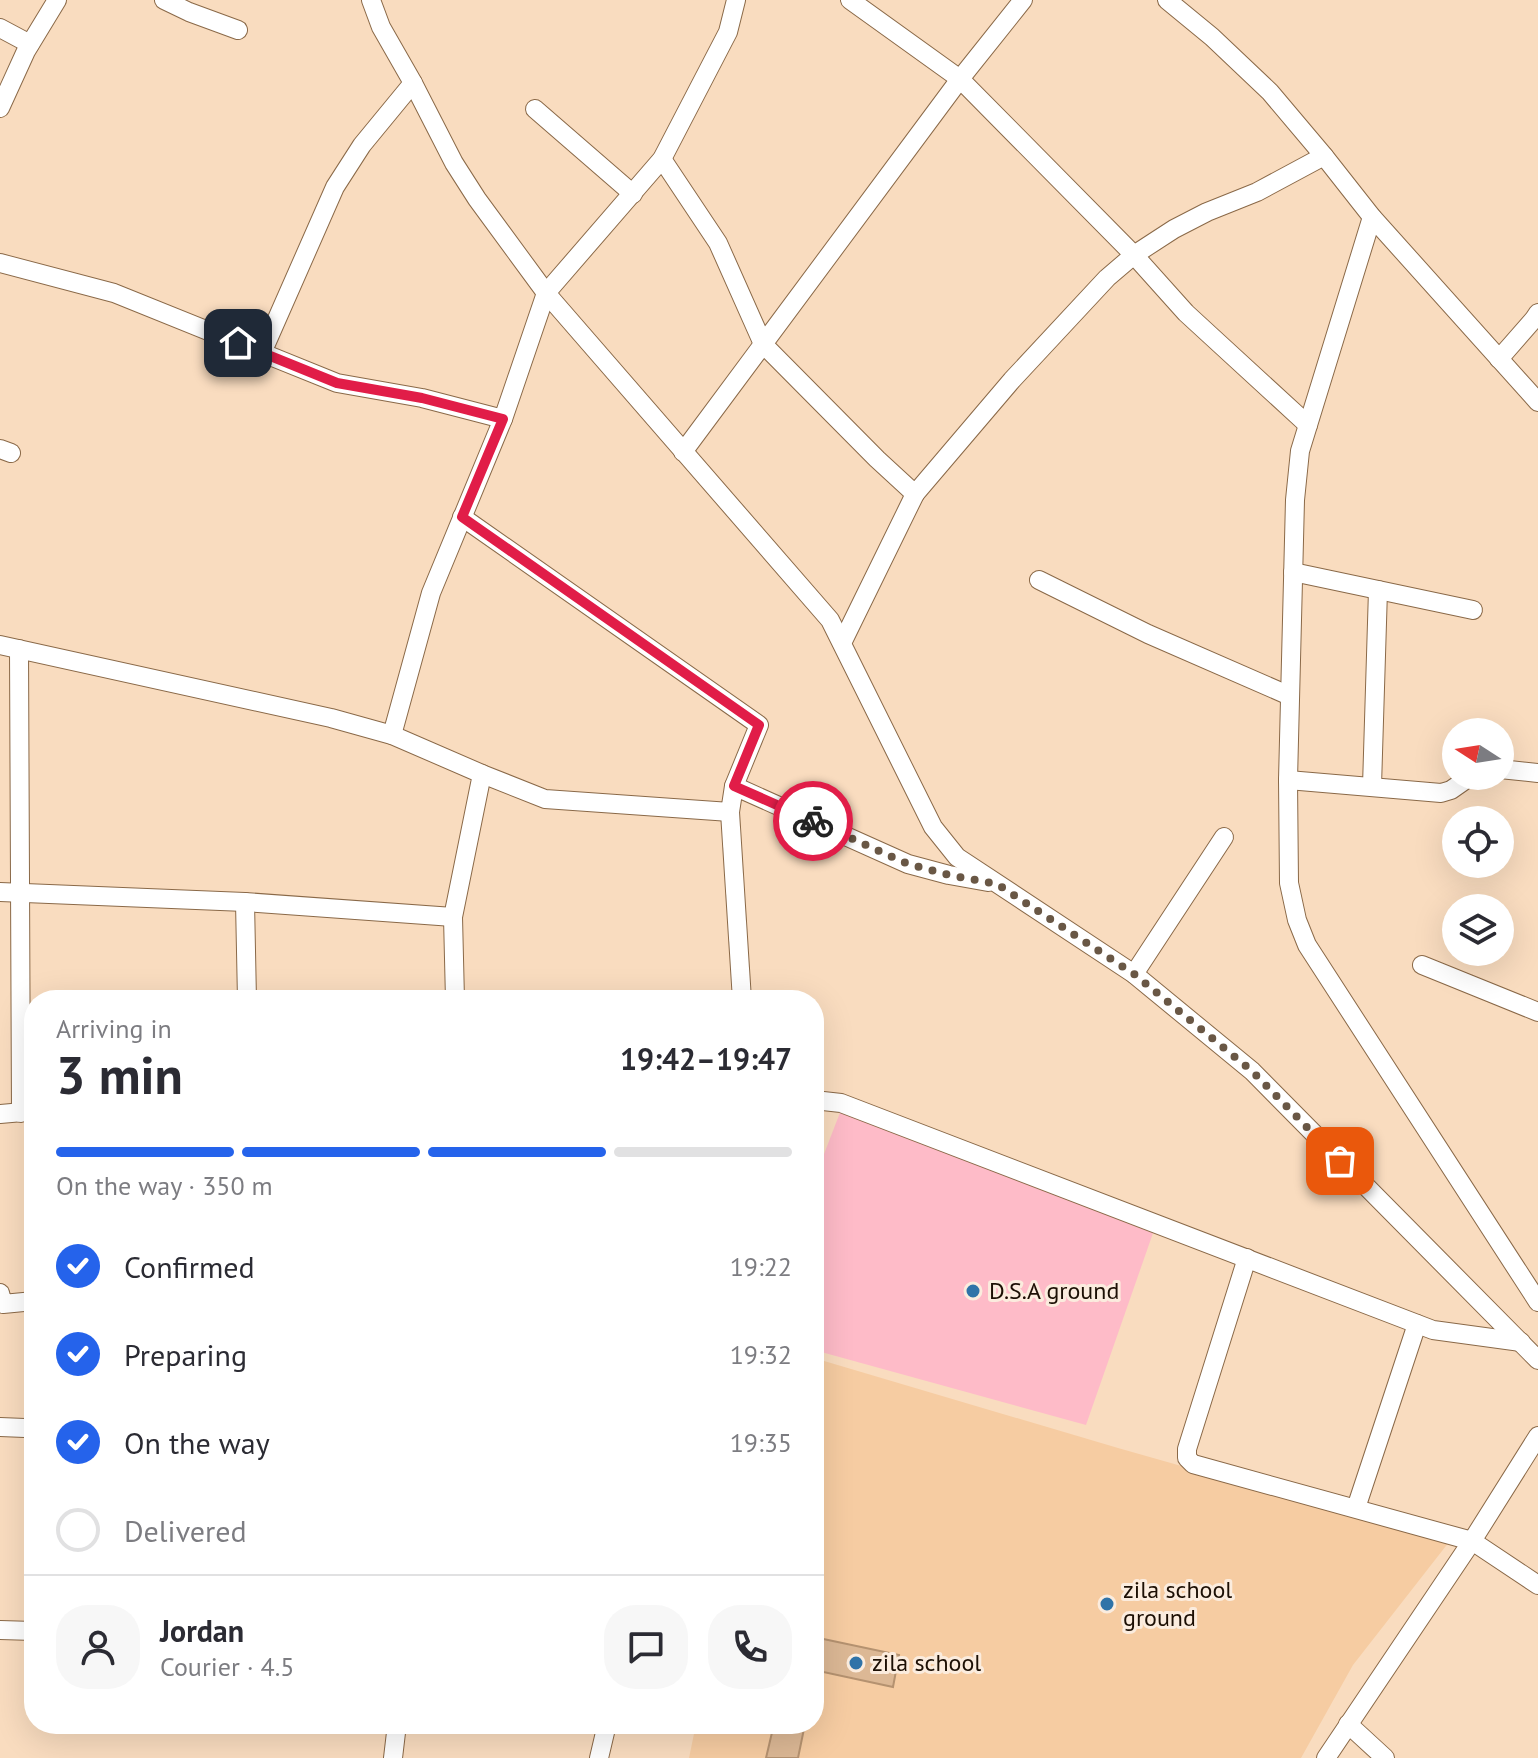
<!DOCTYPE html>
<meta charset="utf-8">
<style>
:root{--surface:#fff;--page:#f7f7f7;--text:#2b2b33;--muted:#7c7c81;--line:#e1e1e2;--accent:#2563eb}
body{margin:0;font-family:"PT Sans",sans-serif;background:var(--page);color:var(--text);height:100vh;display:flex;flex-direction:column;font-size:30px;white-space:nowrap}
*{box-sizing:border-box;margin:0}
p{font-size:26px;color:var(--muted)}
.icon{flex:none;width:44px;height:44px;fill:none;stroke:currentColor;stroke-width:2;stroke-linecap:round;stroke-linejoin:round}
.map{position:relative;flex:1;overflow:hidden}
.side{position:absolute;left:24px;top:990px;width:800px;height:744px;display:flex;flex-direction:column;background:var(--surface);border-radius:32px;box-shadow:0 8px 32px #0002}
.side>*{flex:none}
.needle{width:52px;rotate:282deg}
.buttons{position:absolute;left:1442px;top:718px;display:grid;gap:16px}
.buttons a{display:grid;place-items:center;width:72px;height:72px;border-radius:50%;background:var(--surface);box-shadow:0 8px 32px #0002;font-size:40px}
.pin{position:absolute;display:grid;place-items:center;width:68px;height:68px;color:#fff;margin:-34px;border-radius:16px;box-shadow:0 4px 12px #0006}
.courier{position:absolute;display:grid;place-items:center;width:80px;height:80px;margin:-40px;border:6px solid #e11d48;border-radius:50%;background:#fff;color:#222;box-shadow:0 2px 10px #0007}
.head em{font-style:normal;font-weight:700}
.head div{display:flex;flex-direction:column-reverse}
.head{display:flex;align-items:center;justify-content:space-between;height:136px;padding:0 32px}
h1{font-size:52px;font-weight:700;line-height:60px}
.bar{display:grid;grid-template-columns:repeat(4,1fr);gap:12px 8px;align-content:center;height:96px;padding:0 32px}
.bar i{height:10px;border-radius:6px;background:var(--line)}
.bar .current{background:var(--accent)}
.bar p{grid-column:span 4}
.line{display:flex;align-items:center;gap:20px;padding:0 32px;border-top:2px solid var(--line)}
.line div{flex:1}
.round{display:grid;place-items:center;flex:none;width:84px;height:84px;border-radius:32px;background:var(--page)}
ol{padding:0 32px;list-style:none}
li{display:flex;align-items:center;gap:24px;height:88px}
li p{margin-inline-start:auto}
li .icon{padding:8px;border-radius:50%;background:var(--accent);color:#fff;stroke-width:4}
li:last-child{color:var(--muted)}
li i{width:44px;height:44px;border:4px solid var(--line);border-radius:50%}
.map>svg:first-child{display:block}
</style>
<div class="map">
<svg width="1538" height="1758" viewBox="0 0 1538 1758">
<rect width="100%" height="100%" fill="#f9dcbf"/>
<polygon fill="#f6cca2" points="814,1358 1118,1448 1449,1542 1353,1665 1301,1758 689,1758 696,1724 814,1724"/>
<polygon fill="#febbc8" points="841,1110 1153,1233 1086,1425 814,1350 814,1180"/>
<g fill="#dcb895" stroke="#b59270" stroke-width="2">
<polygon points="814,1637 899,1655 893,1687 814,1670"/>
<polygon points="774,1724 805,1724 798,1758 766,1758"/>
</g>
<g fill="none" stroke-linecap="round" stroke-linejoin="round">
<defs>
<g id="minor">
<polyline points="164,0 189,12 238,30"/>
<polyline points="371,0 381,27 413,83 454,163 477,199 546,293 830,620 933,827 957,857 1134,974 1252,1071 1538,1360"/>
<polyline points="850,0 960,79 1134,255 1186,313 1308,425"/>
<polyline points="1167,0 1212,37 1270,92 1324,156 1372,217 1538,402"/>
<polyline points="0,28 30,44"/>
<polyline points="0,108 26,51 57,0"/>
<polyline points="535,109 633,194"/>
<polyline points="662,159 718,243 763,344 877,459 915,494 1012,380 1107,278 1134,255 1174,229 1207,212 1257,192 1324,156"/>
<polyline points="1372,217 1300,451 1295,500 1288,780 1289,883 1297,920 1307,945 1538,1302"/>
<polyline points="0,263 114,293 337,383 422,398 503,419"/>
<polyline points="262,353 335,187 362,145 413,83"/>
<polyline points="1499,359 1534,319 1538,313"/>
<polyline points="0,449 11,453"/>
<polyline points="683,452 960,79 1023,0"/>
<polyline points="462,517 759,725 734,786"/>
<polyline points="1293,572 1473,610"/>
<polyline points="1039,580 1148,634 1290,696"/>
<polyline points="842,643 915,494"/>
<polyline points="0,645 331,718 392,735 482,774 453,917 245,902 0,892"/>
<polyline points="19,649 21,1113"/>
<polyline points="392,735 431,593 503,419 546,293 662,159 728,32 736,0"/>
<polyline points="1500,769 1538,773"/>
<polyline points="482,774 545,799 730,812 734,786 908,864 949,875 988,882"/>
<polyline points="1288,780 1441,793 1451,790 1471,776"/>
<polyline points="1372,786 1378,590"/>
<polyline points="730,812 742,1000"/>
<polyline points="245,902 247,1000"/>
<polyline points="453,917 455,1000"/>
<polyline points="1422,965 1538,1012"/>
<polyline points="1134,974 1224,837"/>
<polyline points="814,1100 841,1103 1433,1330 1521,1342"/>
<polyline points="0,1114 34,1111"/>
<polyline points="1247,1258 1187,1449 1187,1458 1193,1464 1472,1541 1538,1585"/>
<polyline points="0,1293 3,1304 34,1301"/>
<polyline points="0,1427 25,1428"/>
<polyline points="1356,1508 1417,1324"/>
<polyline points="0,1630 34,1631"/>
<polyline points="1348,1724 1385,1758"/>
<polyline points="393,1758 397,1724"/>
<polyline points="599,1758 607,1724"/>
<polyline points="1326,1758 1472,1541 1538,1436"/>
</g>
</defs>
<use href="#minor" stroke="#8a6948" stroke-width="20"/>
<use href="#minor" stroke="#fff" stroke-width="18"/>
</g>
<g fill="none" stroke-linecap="round" stroke-linejoin="round">
<polyline stroke="#695745" stroke-width="8" stroke-dasharray="0 14.4" points="813,821 908,864 949,875 997,884 1134,974 1252,1071 1340,1161"/>
<polyline stroke="#e11d48" stroke-width="10" points="238,343 337,383 422,398 503,419 462,517 759,725 734,786 813,821"/>
</g>
<g fill="#2f73a8" stroke="#fbecde" stroke-width="3">
<circle cx="973" cy="1291" r="8"/>
<circle cx="1107" cy="1604" r="8"/>
<circle cx="856" cy="1663" r="8"/>
</g>
<g text-anchor="middle" stroke-width="6" stroke-linejoin="round" paint-order="stroke">
<g font-size="24" fill="#1c0f04" stroke="#fbecde" text-anchor="start">
<text x="989" y="1299">D.S.A ground</text>
<text x="1123" y="1598">zila school<tspan x="1123" dy="28">ground</tspan></text>
<text x="872" y="1671">zila school</text>
</g>
</g>
</svg>
<div class="buttons">
<a><svg class="needle" viewBox="-14 -14 28 28"><path d="M0-13l5 13h-10z" fill="#e53935"/><path d="M0 13l5-13h-10z" fill="#7c7c81"/></svg></a>
<a><svg class="icon" aria-label="locate" viewBox="0 0 24 24"><circle cx="12" cy="12" r="6"/><path d="M12 2v4M12 18v4M2 12h4M18 12h4"/></svg></a>
<a><svg class="icon" aria-label="layers" viewBox="0 0 24 24"><path d="M12 4l9 5-9 5-9-5zM3 14l9 5 9-5"/></svg></a>
</div>
<div class="pin" style="left:1340px;top:1161px;background:#ea580c"><svg class="icon" aria-label="bag" viewBox="0 0 24 24"><path d="M5 8h14l-1 12H6zM9 8a3 3 0 0 1 6 0"/></svg></div>
<div class="pin" style="left:238px;top:343px;background:#1f2937"><svg class="icon" aria-label="home" viewBox="0 0 24 24"><path d="M3 11l9-7 9 7M6 9v11h12V9"/></svg></div>
<div class="courier" style="left:813px;top:821px"><svg class="icon" aria-label="bike" viewBox="0 0 24 24"><circle cx="6" cy="16" r="4"/><circle cx="18" cy="16" r="4"/><path d="M6 16l4-8h5l3 8M10 8l3 8H6M13 5h3"/></svg></div>
<section class="side">
<div class="head"><div><h1>3 min</h1><p>Arriving in</p></div><em>19:42–19:47</em></div>
<div class="bar"><i class="current"></i><i class="current"></i><i class="current"></i><i></i><p>On the way · 350 m</p></div>
<ol>
<li><svg class="icon" aria-label="check" viewBox="0 0 24 24"><path d="M5 12l5 5 9-10"/></svg>Confirmed<p>19:22</p></li>
<li><svg class="icon" aria-label="check" viewBox="0 0 24 24"><path d="M5 12l5 5 9-10"/></svg>Preparing<p>19:32</p></li>
<li><svg class="icon" aria-label="check" viewBox="0 0 24 24"><path d="M5 12l5 5 9-10"/></svg>On the way<p>19:35</p></li>
<li><i></i>Delivered</li>
</ol>
<div class="line" style="height:144px"><a class="round"><svg class="icon" aria-label="person" viewBox="0 0 24 24"><circle cx="12" cy="8" r="4"/><path d="M4 21q1-7 8-7t8 7"/></svg></a><div><b>Jordan</b><p>Courier · 4.5</p></div><a class="round"><svg class="icon" aria-label="chat" viewBox="0 0 24 24"><path d="M4 5h16v11H9l-5 4z"/></svg></a><a class="round"><svg class="icon" aria-label="phone" viewBox="0 0 24 24"><path d="M5 4h4l2 5-3 2q2 4 5 5l2-3 5 2v4C11 20 4 13 5 4z"/></svg></a></div>
</section>
</div>
